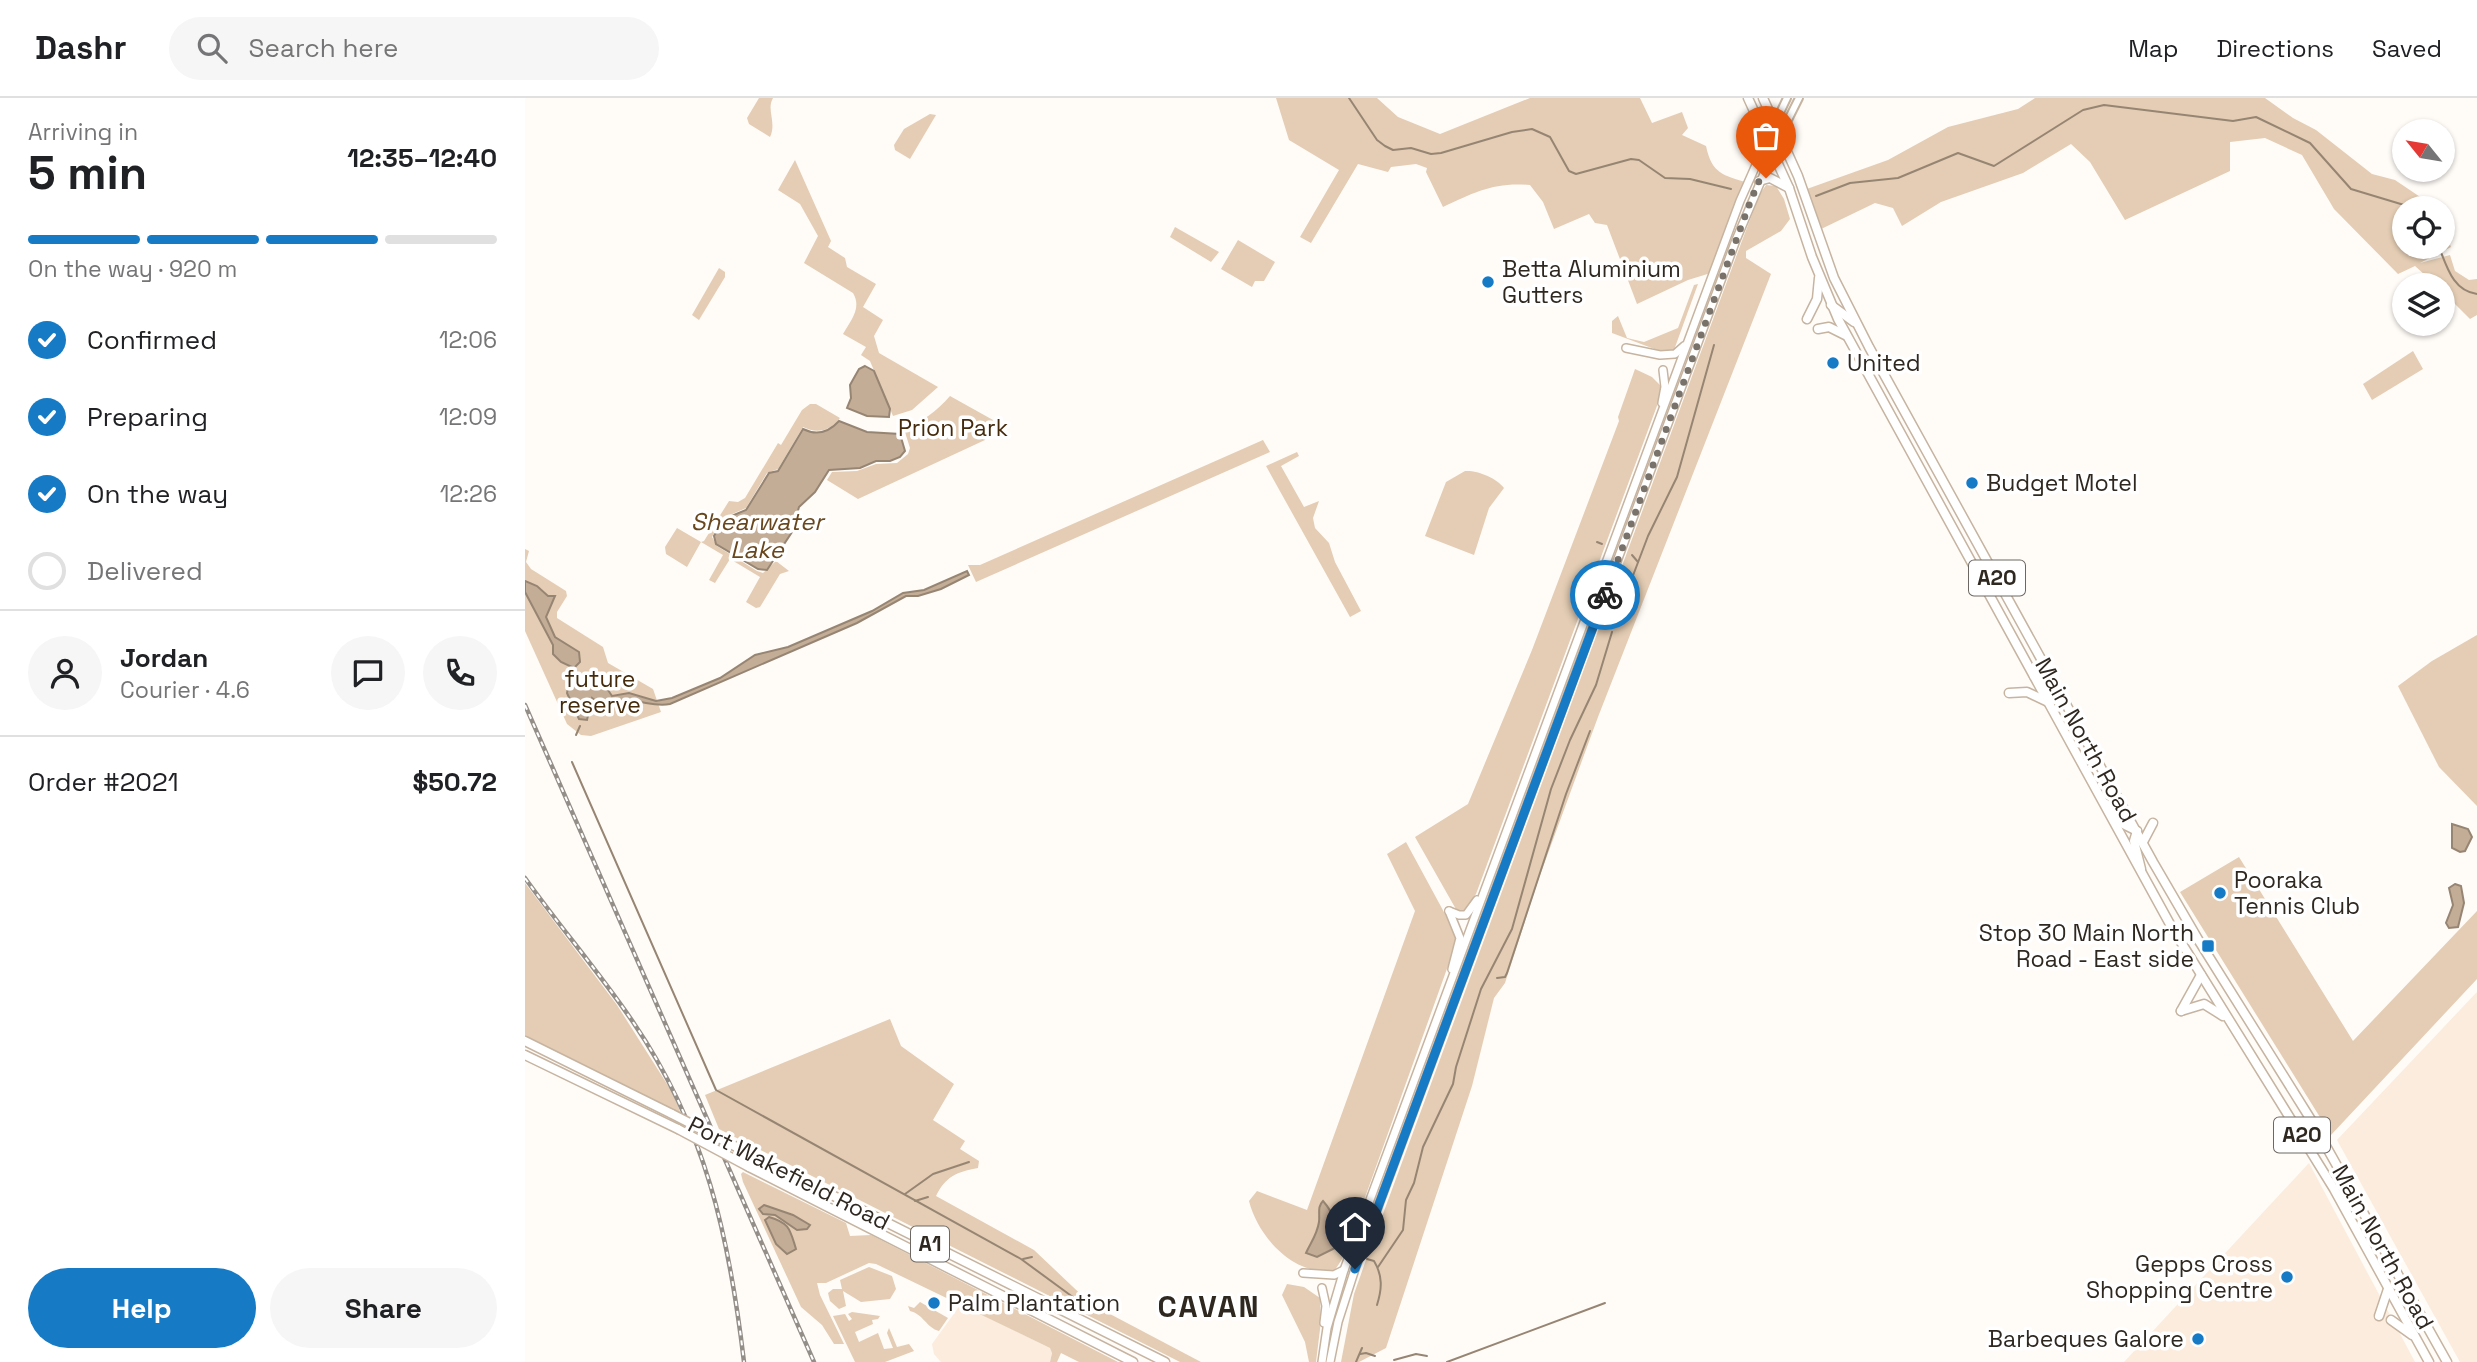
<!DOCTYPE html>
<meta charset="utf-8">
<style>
:root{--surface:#fff;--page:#f6f6f6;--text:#202124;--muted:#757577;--line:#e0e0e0;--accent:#167ac5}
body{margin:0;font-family:"Space Grotesk",sans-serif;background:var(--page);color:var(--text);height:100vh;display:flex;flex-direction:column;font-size:26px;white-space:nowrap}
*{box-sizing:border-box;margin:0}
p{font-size:23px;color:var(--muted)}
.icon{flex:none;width:38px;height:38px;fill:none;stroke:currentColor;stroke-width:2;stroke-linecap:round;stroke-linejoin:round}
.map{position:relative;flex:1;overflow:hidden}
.drawer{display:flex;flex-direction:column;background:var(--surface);width:525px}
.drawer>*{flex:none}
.needle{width:46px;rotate:300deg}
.controls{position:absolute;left:1867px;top:21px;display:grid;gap:14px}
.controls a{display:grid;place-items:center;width:63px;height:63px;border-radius:50%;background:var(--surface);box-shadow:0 2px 5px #0004;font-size:35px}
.pin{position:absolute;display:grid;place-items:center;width:60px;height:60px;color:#fff;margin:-72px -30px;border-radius:50% 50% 50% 0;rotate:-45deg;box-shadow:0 0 7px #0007}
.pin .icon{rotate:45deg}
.courier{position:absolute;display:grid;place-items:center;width:70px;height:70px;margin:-35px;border:5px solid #167ac5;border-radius:50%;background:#fff;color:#222;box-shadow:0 2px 9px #0007}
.summary em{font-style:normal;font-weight:700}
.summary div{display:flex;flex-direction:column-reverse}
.summary{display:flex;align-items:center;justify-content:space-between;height:119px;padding:0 28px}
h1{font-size:46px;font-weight:700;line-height:52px}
.bar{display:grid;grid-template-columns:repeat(4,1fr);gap:10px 7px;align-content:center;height:84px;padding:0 28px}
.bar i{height:9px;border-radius:5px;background:var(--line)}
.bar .active{background:var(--accent)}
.bar p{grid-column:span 4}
.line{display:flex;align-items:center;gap:18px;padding:0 28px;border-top:2px solid var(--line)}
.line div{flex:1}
.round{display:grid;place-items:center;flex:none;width:74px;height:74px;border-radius:37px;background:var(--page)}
ol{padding:0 28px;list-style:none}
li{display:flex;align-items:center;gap:21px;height:77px}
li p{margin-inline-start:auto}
li .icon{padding:7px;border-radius:50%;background:var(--accent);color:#fff;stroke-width:4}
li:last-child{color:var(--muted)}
li i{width:38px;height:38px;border:4px solid var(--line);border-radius:50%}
.action{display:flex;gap:14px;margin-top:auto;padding:14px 28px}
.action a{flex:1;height:80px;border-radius:42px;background:var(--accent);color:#fff;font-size:28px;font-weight:700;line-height:80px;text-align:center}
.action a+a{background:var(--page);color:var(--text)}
header{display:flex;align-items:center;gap:42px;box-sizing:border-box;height:98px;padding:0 35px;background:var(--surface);border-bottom:2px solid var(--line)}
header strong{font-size:33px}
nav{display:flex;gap:38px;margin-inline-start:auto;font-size:24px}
.search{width:490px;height:63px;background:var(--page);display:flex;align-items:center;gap:18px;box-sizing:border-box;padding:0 24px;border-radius:38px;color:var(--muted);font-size:26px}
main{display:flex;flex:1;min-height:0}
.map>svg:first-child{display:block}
</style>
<header>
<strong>Dashr</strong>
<div class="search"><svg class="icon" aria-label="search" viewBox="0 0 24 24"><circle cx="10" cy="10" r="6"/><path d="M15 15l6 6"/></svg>Search here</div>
<nav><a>Map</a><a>Directions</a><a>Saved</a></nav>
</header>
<main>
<section class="drawer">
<div class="summary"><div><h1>5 min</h1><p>Arriving in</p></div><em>12:35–12:40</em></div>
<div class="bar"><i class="active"></i><i class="active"></i><i class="active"></i><i></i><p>On the way · 920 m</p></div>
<ol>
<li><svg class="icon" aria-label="check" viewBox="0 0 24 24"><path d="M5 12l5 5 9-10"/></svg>Confirmed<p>12:06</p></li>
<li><svg class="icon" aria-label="check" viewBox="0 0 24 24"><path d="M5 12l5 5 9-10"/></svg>Preparing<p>12:09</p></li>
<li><svg class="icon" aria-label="check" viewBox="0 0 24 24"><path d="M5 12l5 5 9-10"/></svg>On the way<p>12:26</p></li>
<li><i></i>Delivered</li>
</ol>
<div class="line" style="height:126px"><a class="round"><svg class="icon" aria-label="person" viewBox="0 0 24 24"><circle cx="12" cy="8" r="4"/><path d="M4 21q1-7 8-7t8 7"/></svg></a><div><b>Jordan</b><p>Courier · 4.6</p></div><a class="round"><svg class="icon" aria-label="chat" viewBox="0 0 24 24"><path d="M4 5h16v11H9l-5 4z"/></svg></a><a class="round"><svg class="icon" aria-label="phone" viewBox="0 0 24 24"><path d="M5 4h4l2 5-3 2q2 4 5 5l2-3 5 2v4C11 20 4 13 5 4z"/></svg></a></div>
<div class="line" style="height:91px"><div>Order #2021</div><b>$50.72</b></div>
<div class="action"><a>Help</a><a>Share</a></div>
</section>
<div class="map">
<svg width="1952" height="1264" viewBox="0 0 1952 1264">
<rect width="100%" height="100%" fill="#fffbf7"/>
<g fill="#fbecdd">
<polygon points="1952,894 1952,1264 1935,1264 1812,1042"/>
<polygon points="1784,1065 1890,1264 1599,1264"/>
<polygon points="436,1206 525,1250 527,1254 525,1264 416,1264 409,1256 407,1246"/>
</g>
<g fill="#e4cdb4">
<path d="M234 0H248C241 12 252 24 245 39L224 26 222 20Z"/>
<path d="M751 0H852L873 19 915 36 1005 0H1115L1127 25 1157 14 1163 30 1157 37 1181 48C1187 76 1198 77 1223 85L1189 174 1163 182 1112 206 1082 127 1070 125 1064 116 1029 131 1018 104 1005 87C969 84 950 94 918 109L901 74 902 70 891 66 866 69 863 74 833 66 786 145 775 139 814 72 764 42Z"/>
<polygon points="1510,0 1740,0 1768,20 1791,32 1847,76 1870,82 1910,109 1880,110 1880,149 1918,149 1918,129 1926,149 1895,165 1925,157 1930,173 1944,182 1952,181 1952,217 1945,221 1918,194 1918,187 1911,187 1890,168 1873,176 1809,111 1777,57 1740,40 1705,44 1705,73 1600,122 1565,64 1546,46 1498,75 1416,104 1377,128 1368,110 1350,105 1292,133 1279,92 1363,62 1423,29 1493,11"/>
<polygon points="405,16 411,17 385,61 370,52 369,47 379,31"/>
<path d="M270 62 306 143 303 149 320 160 322 169 351 186 338 209 358 222 349 238 354 255 413 289 387 312 368 318 345 263 336 257 341 249 318 236C326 222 337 210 328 195L279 165 293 138 275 106 253 92Z"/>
<polygon points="1241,87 1251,88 1259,101 1265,121 1256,133 1221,153 1221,160 1246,176 1073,619 1014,780 980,885 969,900 947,988 861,1250 834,1264 816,1264 829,1196 841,1162 1218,140 1235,96"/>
<polygon points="650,129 694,154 686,164 645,139"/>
<polygon points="713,142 750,164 739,183 730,183 727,189 696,171"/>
<polygon points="194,170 200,174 200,179 174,222 167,217"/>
<polygon points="1173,186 1149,252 1132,252 1087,235 1087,223 1093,218 1102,240 1119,244 1153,230 1169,187"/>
<polygon points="1888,253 1898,271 1847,302 1838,286"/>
<polygon points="1110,271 1127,279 1137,289 1136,297 951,796 940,812 932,813 890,739 943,706 1007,552 1094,323 1093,319"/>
<path d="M425 298 468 322 469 326 460 342 333 401 302 382 307 374 332 373 351 366 372 365 383 356 385 350 379 331C397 324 412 313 425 298Z"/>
<path d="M285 306H291L315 320C305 333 292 336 278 329L253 371 242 375 221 410 198 420 187 439 192 448 232 473 238 475 251 463 264 473 255 476 235 509 231 510 221 504 235 479 205 461 190 485 184 482 198 457 176 444 162 469 141 456 140 449 152 430 176 444 179 443 204 403 213 404 220 400 253 345 256 347 277 312Z"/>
<polygon points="738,342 745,354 451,484 443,467 455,467"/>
<polygon points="772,354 774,358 756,368 779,409 794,403 788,420 790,430 804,445 810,464 836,513 825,519 741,368"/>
<path d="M940 373C952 372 972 380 979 390L964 410 949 457 900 438 921 384Z"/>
<polygon points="0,451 4,453 1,464 6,471 41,493 42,498 32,514 32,520 78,549 83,565 128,591 136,614 66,638 56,637 42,626 0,533"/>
<polygon points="1952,537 1952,708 1914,669 1873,588 1907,563"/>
<path d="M881 744 933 840 819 1158 810 1172C770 1180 733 1139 724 1103L732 1093 782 1112 890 813 862 756Z"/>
<polygon points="1714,759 1828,943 1952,813 1952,881 1806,1037 1655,794"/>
<polygon points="0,785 92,907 149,997 158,1022 0,943"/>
<path d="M365 921 376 948 429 986 408 1022 440 1043 435 1051 454 1063 453 1070C432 1074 421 1078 411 1098L509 1152 566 1206 676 1264H655L194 1031 180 997Z"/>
<polygon points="218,1074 321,1125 325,1138 346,1137 593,1264 554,1264 536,1255 532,1264 525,1264 527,1255 525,1250 351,1166 344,1165 301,1185 292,1185 295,1197 319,1246 309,1246 297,1227 276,1209 218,1084 216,1076"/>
<polygon points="344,1169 367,1178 371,1191 365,1201 336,1204 318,1193 321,1208 314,1211 305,1203 303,1195 308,1191 317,1191 315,1182"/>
<polygon points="762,1186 779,1189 795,1200 796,1223 791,1264 784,1264 780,1244 757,1197"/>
<path d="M395 1204 423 1220 414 1233C402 1230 398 1216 385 1213L383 1208 389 1210Z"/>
<polygon points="327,1214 355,1218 353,1221 347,1222 348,1226 330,1234 334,1244 353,1235 359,1251 368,1250 362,1235 364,1230 372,1249 384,1246 389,1253 360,1264 330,1264 308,1218 320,1216 324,1223 327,1221 323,1216"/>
</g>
<g fill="#c4ad96" stroke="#978573" stroke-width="2">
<polygon points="340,268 349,273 365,311 364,319 342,318 322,310 326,300 325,287 334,271"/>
<path d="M314 323 342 334 375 336 380 353 375 359 365 363H351L335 370 304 372 290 394 274 409 267 434 242 472 233 471 191 446 189 438 199 421 221 412 244 375 253 373 278 331C292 338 304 334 314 323Z"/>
<path d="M442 473 444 477 416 491 393 498H381L332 525 145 606C130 609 119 603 105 603 89 603 81 612 67 600L62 622 54 621 42 595 46 574H50L52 578 74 579 87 598 104 595 131 603 147 600 195 580 230 557 263 549 347 513 378 495 399 492Z"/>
<polygon points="0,483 12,488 23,498 30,498 21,519 30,539 54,554 55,564 49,570 36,564 28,556 28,547 0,494"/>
<polygon points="1927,726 1943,731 1947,739 1940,753 1935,754 1927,750"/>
<polygon points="1930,786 1936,788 1939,805 1933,829 1924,830 1921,825 1928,807 1924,790"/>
<path d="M798 1103C807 1113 814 1128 808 1141L812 1149 792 1159 781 1155C786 1144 792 1137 794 1124 795 1115 792 1109 798 1103Z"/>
<polygon points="239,1107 268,1117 285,1127 282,1131 272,1132 250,1117 238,1116 234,1111"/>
<path d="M244 1119C265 1125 265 1132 271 1151L262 1156 251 1146 240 1122Z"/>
</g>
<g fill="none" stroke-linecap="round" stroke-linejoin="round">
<g stroke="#978573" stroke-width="2">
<polyline points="824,0 852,42 860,48 868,52 886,50 906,56 916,55 987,34 1007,31 1025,39 1044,73 1051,76 1106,61 1114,62 1140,80 1165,81 1206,91"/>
<polyline points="1291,98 1325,85 1373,80 1433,55 1469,68 1558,12 1579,7 1708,23 1731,19 1785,45 1826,91 1889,110"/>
<path d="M1914 149C1922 169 1928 193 1952 196"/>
<polyline points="1072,444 1077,446"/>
<polyline points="1107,457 1113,464"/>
<polyline points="1101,496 1123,438 1152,379 1189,247"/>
<polyline points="47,570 47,574"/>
<polyline points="51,637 55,628"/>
<polyline points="47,664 191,992 496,1161 556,1205"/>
<polyline points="972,880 980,879 982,875 1041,696 1065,633"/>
<polyline points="380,1096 408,1076 444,1064"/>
<polyline points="390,1103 403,1099"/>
<polyline points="812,1151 816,1153"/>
<polyline points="498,1161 507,1159"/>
<path d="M842 1161 849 1163C858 1178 857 1191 852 1207"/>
<polyline points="853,1169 878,1132 881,1102 889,1085 898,1049 928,986 931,969 956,891 987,831 1026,691 1045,642 1071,587 1087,534"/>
<polyline points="835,1256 841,1255 850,1258"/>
<polyline points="869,1262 891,1256 902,1258"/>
<polyline points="831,1264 837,1250"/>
<polyline points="922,1264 1080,1205"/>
</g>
<defs>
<g id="secondary">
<polyline points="1255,38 1274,0"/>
<polyline points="1242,42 1262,0"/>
</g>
<g id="primary">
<polyline points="1101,250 1135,257 1150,256 1159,248"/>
<polyline points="1137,305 1140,289 1138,272"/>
<polyline points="924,813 935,840 927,871"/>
<polyline points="924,813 934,817 941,817 952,802"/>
<polyline points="778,1175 809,1177 819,1172"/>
<polyline points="797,1190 801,1208 799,1225"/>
<polyline points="797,1264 802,1230 819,1172 1215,103 1242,42"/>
<polyline points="805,1264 813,1224 830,1171 1211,142 1255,38"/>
</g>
<g id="highway">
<polyline points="1223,0 1264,90 1287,159 1313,221 1646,828 1809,1091 1904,1264"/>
<polyline points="1238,0 1273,78 1309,180 1344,249 1628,764 1674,843 1788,1025 1922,1264"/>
<polyline points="1234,83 1245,80 1264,90"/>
<polyline points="1306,207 1329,224"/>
<polyline points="1282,221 1292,201 1294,180"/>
<polyline points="1293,231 1304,229 1320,237"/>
<polyline points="1509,578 1533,594"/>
<polyline points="1484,595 1502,594 1523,604"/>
<polyline points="1581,706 1596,725 1612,733"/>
<polyline points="1612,733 1609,743 1616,771"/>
<polyline points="1618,744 1628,725"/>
<polyline points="1656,913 1679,906 1698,918"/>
<polyline points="1656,913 1676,877"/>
<polyline points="0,943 147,1016"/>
<polyline points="0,957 153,1031"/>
<polyline points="223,1055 640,1264"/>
<polyline points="224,1069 608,1264"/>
<polyline points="1854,1218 1863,1191"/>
<polyline points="1866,1222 1887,1237"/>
</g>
</defs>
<use href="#secondary" stroke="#c6b4a1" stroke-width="10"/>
<use href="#primary" stroke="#c6b4a1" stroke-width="10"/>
<use href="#highway" stroke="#c6b4a1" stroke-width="11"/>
<use href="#secondary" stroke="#fff" stroke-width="6"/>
<use href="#primary" stroke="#fff" stroke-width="7"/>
<use href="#highway" stroke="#fff" stroke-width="8"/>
<defs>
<g id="rail">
<polyline points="0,607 289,1264"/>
<path d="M0 780C35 829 74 874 108 924 181 1031 204 1138 219 1264"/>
</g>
</defs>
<use href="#rail" stroke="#948e88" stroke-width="4.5"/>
<use href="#rail" stroke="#fff" stroke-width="2" stroke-dasharray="5" stroke-linecap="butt"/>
<defs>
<g id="highway-bridge">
<polyline points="147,1016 223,1055"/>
<polyline points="153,1031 224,1069"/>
</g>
</defs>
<use href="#highway-bridge" stroke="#c6b4a1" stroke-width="11" stroke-linecap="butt"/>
<use href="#highway-bridge" stroke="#fff" stroke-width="8"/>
</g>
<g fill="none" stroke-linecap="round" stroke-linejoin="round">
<polyline stroke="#78726b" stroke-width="7" stroke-dasharray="0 12.6" points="1080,497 1226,102 1234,83 1241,80"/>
<polyline stroke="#167ac5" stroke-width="9" points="830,1171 1080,497"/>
</g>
<g fill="#167ac5" stroke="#fff" stroke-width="2.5">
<circle cx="963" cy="184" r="7"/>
<circle cx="1308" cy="265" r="7"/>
<circle cx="1447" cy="385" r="7"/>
<circle cx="1695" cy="795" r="7"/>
<rect x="1676" y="841" width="14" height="14" rx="3.5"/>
<circle cx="1762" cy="1179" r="7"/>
<circle cx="409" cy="1205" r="7"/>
<circle cx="1673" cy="1241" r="7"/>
</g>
<g text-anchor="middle" stroke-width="7" stroke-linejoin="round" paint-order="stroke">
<g fill="#fff" stroke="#6d6863" stroke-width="2">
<rect x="1444" y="462.5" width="56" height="35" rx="5"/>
<rect x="1749" y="1019.5" width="56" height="35" rx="5"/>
<rect x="386" y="1128.5" width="38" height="35" rx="5"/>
</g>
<g font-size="21" font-weight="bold" fill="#2f2820">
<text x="1472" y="487">A20</text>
<text x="1777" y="1044">A20</text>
<text x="405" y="1153">A1</text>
</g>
<g font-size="23" fill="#2f2820" stroke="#fff" text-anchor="start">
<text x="977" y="179">Betta Aluminium<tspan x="977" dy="26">Gutters</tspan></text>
<text x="1322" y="273">United</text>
<text x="1461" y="393">Budget Motel</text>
<text x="1709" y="790">Pooraka<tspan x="1709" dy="26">Tennis Club</tspan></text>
<text x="1669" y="843" text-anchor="end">Stop 30 Main North<tspan x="1669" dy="26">Road - East side</tspan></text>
<text x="1748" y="1174" text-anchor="end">Gepps Cross<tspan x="1748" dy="26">Shopping Centre</tspan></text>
<text x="423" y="1213">Palm Plantation</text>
<text x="1659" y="1249" text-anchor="end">Barbeques Galore</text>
</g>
<g font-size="23" fill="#452b0c" stroke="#fff">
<text x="428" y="338">Prion Park</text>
<text x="75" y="589">future<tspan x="75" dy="26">reserve</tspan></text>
</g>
<g font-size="23" fill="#2f2820" stroke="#fff">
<text transform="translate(1561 642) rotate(61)" y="8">Main North Road</text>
<text transform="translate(264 1075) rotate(27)" y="8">Port Wakefield Road</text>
<text transform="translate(1858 1149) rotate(61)" y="8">Main North Road</text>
</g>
<g font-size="24" font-style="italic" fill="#69471e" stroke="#fff">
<text x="232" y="432">Shearwater<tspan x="232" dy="28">Lake</tspan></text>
</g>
<g font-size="30" font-weight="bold" letter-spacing="2" fill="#2f2820" stroke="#fff">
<text x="684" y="1219">CAVAN</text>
</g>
</g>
</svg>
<div class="controls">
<a><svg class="needle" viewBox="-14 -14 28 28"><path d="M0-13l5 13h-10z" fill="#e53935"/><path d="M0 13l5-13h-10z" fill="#757577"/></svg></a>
<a><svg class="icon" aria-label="locate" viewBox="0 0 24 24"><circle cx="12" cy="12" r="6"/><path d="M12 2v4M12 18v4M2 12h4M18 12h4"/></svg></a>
<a><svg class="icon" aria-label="layers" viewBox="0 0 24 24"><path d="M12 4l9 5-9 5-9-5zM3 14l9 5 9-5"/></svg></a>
</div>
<div class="pin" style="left:1241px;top:80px;background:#ea580c"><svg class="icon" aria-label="bag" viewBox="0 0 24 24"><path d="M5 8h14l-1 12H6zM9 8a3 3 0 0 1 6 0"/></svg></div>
<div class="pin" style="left:830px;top:1171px;background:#1f2937"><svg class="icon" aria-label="home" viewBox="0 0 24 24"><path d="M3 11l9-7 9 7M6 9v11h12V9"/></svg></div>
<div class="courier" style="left:1080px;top:497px"><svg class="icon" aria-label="bike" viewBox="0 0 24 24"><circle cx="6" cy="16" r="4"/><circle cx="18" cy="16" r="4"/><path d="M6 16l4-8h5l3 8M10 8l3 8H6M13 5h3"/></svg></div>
</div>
</main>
